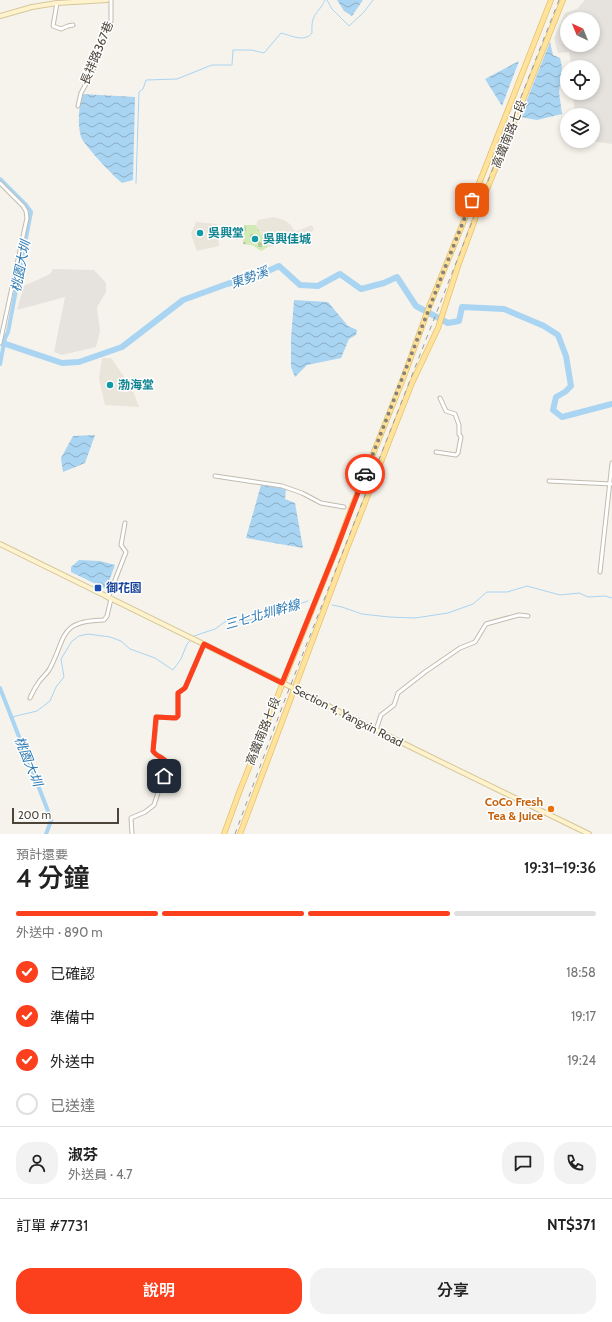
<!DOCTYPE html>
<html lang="zh-TW">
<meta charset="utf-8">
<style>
:root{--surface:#fff;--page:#f2f2f2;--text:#222;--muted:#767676;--line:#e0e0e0;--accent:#fc3f1d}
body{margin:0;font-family:Cabin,"Noto Sans TC",sans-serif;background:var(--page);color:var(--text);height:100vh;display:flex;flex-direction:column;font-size:15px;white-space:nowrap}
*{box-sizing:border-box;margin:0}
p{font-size:13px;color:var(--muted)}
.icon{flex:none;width:22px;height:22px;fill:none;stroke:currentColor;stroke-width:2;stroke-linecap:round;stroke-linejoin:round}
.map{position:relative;height:834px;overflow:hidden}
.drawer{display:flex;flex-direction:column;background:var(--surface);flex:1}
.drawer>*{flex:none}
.needle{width:26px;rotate:317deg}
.buttons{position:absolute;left:560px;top:12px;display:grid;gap:8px}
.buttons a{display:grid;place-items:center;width:40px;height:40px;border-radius:50%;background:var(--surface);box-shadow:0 2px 6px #0003;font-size:20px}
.scale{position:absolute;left:12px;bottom:10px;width:107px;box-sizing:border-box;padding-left:4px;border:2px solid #4b4439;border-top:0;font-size:11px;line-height:14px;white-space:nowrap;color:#4b4439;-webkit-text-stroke:3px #fff;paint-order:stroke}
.pin{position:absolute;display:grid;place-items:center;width:34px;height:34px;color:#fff;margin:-17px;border-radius:8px;box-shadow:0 2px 6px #0006}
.courier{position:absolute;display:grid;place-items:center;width:40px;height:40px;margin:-20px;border:3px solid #fc3f1d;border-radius:50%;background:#fff;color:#222;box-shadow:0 1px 5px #0007}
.overview em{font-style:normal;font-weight:600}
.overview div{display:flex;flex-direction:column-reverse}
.overview{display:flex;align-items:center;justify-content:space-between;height:68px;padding:0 16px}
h1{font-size:26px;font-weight:600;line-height:30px}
.bar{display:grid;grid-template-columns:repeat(4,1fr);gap:6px 4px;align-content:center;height:48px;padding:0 16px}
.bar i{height:5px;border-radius:3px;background:var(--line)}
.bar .active{background:var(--accent)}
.bar p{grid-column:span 4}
.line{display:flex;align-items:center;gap:10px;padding:0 16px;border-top:1px solid var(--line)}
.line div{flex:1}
.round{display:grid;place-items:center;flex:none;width:42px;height:42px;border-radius:16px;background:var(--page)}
ol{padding:0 16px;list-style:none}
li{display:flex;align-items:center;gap:12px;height:44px}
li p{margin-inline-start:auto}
li .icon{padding:4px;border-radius:50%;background:var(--accent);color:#fff;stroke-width:4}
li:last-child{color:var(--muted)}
li i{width:22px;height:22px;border:2px solid var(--line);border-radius:50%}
.cta{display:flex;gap:8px;margin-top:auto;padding:8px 16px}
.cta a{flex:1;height:46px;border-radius:16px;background:var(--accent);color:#fff;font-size:16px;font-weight:600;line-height:46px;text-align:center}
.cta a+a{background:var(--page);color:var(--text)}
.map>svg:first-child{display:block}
</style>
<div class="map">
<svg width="612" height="834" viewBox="0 0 612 834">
<defs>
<pattern id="cemetery-stones" width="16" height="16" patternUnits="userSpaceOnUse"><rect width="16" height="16" fill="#d2eab5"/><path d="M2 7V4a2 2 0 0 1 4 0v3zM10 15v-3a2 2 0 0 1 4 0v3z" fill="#b6ca9c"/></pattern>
<pattern id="water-waves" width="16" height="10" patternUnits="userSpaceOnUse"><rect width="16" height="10" fill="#a9d4f2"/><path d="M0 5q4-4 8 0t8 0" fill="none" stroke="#8caec5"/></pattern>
</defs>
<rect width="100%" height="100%" fill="#f6f3ec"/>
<g fill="#eae5da">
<polygon points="274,217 284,220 291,225 293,229 297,231 312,225 314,229 306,239 268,247 256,224 258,220"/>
<polygon points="196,222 217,224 219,246 197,251 191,234"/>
<polygon points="102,358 111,358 132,388 139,407 105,405 99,379"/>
</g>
<g fill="#e6e2dd" fill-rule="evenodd">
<path d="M585 0H612V144L593 141V115H575L573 93H593V67H572L569 52 558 53 554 38 565 13 577 9ZM567 19H593V45H567Z"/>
<polygon points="53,269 94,270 106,283 106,292 97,307 100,331 96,347 62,355 54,352 65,297 17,310 24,286 50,274"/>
</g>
<polygon fill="url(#cemetery-stones)" points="244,225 256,225 268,247 261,251 252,245 243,244"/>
<g fill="url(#water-waves)">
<polygon points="337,0 363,0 352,16 344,11"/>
<polygon points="550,42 553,55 560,58 562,67 559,92 562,114 537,120 520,117"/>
<polygon points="519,61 502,106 485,79"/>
<path d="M82 94 135 97 133 180 122 183C114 177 83 144 81 137 77 122 79 109 82 94Z"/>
<polygon points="294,300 328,302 348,326 357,330 356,335 349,339 341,358 307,365 295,377 291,367 291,339"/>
<polygon points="95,435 85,463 63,472 61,458 73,436"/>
<polygon points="261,485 286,489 285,499 295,503 303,548 246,538"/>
<polygon points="79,560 100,561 115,565 106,589 71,572 71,567"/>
</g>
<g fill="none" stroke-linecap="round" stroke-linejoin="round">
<g stroke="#a9d4f2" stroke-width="1">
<polyline points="327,0 332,9 349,26 364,12 373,0"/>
<path d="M136 183 139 92 143 89 146 80 177 79 212 65H232L233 50H251L264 53 281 33C290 35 304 43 312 33 311 12 318 15 325 0"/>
<polyline points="332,605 342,607 362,614 389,617 415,618 448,613 473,604 487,592 507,592 527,586 560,595 579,593 588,597 605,596 612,598"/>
<polyline points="194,636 215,629 226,621 239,622 250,620 264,615 271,610 294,606 308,601"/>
<polyline points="12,717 37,711 50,701 56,687 64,677 61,659 72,641 79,636 88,634 110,637 121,641 130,649 155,658 173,670 181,659 187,644 190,641"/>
</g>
<g stroke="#a9d4f2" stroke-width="4">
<polyline points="0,179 26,205 31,212 8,332 5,338 0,364"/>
<polyline points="0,688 48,811 51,821 46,834"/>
</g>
<polyline stroke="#a9d4f2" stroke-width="6" points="0,342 62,363 79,362 122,347 183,300 227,284 257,276 279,266 300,285 318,286 340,274 361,289 384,283 397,277 416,306 448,323 459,321 462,307 504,309 544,326 558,335 566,356 571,386 565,392 556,397 553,410 562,417 612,404"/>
<defs>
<g id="street">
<polyline points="57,3 53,26 61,29 68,26 73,25"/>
<polyline points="78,106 81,93 92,73 106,30 111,21 111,0"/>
<polyline points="0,183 23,206 26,211 27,218 0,343"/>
<polyline points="436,452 456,455 458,453 461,437 459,434 459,425 455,414 446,411 440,398"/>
<polyline points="215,476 282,486 302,493 321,503 344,507"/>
<polyline points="549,481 612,484"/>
<polyline points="600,572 612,463"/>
<polyline points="108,598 126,552 121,545 125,523"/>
<path d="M30 698C32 694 34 689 37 685 40 679 45 676 49 670 67 638 57 621 104 620L107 616 111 599"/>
<polyline points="376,730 381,715 394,705 398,693 425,672 460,648 475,642 486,624 519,615 528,616"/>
<path d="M132 834 131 818 145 812 154 805 167 765C166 757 157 757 153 751L157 717 173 718 178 716V693L185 688 204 644"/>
</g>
<g id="secondary">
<polyline points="0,16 32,7 57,3 107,0"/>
<path d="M0 544 295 689C392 739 491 786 589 834"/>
</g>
<g id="primary">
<polyline points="224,834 240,790 336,550 351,509 403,379 429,307 482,176 551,0"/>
<polyline points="240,834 346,551 412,383 438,328 458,266 477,214 563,0"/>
</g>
</defs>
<use href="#street" stroke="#c2bbae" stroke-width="5"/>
<use href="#secondary" stroke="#d6c79b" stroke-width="6"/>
<use href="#primary" stroke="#e6c16a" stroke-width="6"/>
<use href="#street" stroke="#fff" stroke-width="3"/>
<use href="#secondary" stroke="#fff3cd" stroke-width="4"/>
<use href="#primary" stroke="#ffe39c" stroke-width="4.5"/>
<polyline stroke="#9a9a9a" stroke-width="1" stroke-dasharray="5 5" stroke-linecap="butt" points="235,834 284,702 559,0"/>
</g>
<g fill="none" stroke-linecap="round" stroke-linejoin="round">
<path stroke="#878178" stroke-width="4" stroke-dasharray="0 7.2" d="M365 474C401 383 435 291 472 200"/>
<path stroke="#fc3f1d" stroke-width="5" d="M164 776 167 763C164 757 156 757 153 751L156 717 176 718 178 716V693L185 688 204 644 282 683 336 550 365 474"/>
</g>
<g fill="#0f9aa8" stroke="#fff" stroke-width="1.5">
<circle cx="200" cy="233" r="4"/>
<circle cx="255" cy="239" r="4"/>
<circle cx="110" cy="385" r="4"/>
</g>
<rect fill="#1a4fb4" stroke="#fff" stroke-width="1.5" x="94" y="584" width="8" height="8" rx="2"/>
<circle fill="#e8710a" stroke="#fff" stroke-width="1.5" cx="551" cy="809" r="4"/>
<g text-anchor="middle" stroke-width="3" stroke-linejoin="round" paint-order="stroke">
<g font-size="12" fill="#4b4439" stroke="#fff">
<text transform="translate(97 53) rotate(-68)" y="4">長祥路367巷</text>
<text transform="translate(509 134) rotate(-68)" y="4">高鐵南路七段</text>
<text transform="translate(348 716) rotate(27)" y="4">Section 4, Yangxin Road</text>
<text transform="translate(263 731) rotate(-68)" y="4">高鐵南路七段</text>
</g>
<g font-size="12" font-weight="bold" fill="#0d838f" stroke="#fff" text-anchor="start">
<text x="208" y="237">吳興堂</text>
<text x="263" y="243">吳興佳城</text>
<text x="118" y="389">渤海堂</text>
</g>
<g font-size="12" font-weight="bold" fill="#164399" stroke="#fff" text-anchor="start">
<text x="106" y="592">御花園</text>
</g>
<g font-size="12" font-weight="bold" fill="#c56008" stroke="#fff" text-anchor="end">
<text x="543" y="806">CoCo Fresh<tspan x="543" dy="14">Tea &amp; Juice</tspan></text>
</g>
<g font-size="13" font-style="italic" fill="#2e7ab2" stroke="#fff">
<text transform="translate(20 266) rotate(-79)" y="5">桃園大圳</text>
<text transform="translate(249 277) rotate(-20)" y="5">東勢溪</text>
<text transform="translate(262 614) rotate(-16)" y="5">三七北圳幹線</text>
<text transform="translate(29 761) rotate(68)" y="5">桃園大圳</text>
</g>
</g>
</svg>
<div class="buttons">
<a><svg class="needle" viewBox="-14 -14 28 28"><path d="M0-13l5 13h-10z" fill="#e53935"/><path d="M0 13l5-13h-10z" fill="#767676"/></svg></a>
<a><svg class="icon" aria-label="locate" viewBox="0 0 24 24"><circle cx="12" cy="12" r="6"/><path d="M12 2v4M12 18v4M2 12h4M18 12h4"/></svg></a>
<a><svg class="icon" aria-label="layers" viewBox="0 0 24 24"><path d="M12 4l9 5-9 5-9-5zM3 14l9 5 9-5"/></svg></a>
</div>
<div class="scale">200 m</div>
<div class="pin" style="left:472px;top:200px;background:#ea580c"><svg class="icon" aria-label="bag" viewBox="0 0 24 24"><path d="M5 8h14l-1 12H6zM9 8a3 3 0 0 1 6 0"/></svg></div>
<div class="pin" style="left:164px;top:776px;background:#1f2937"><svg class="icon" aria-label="home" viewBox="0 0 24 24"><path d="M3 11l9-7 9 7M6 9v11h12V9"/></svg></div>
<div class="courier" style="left:365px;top:474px"><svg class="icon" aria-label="car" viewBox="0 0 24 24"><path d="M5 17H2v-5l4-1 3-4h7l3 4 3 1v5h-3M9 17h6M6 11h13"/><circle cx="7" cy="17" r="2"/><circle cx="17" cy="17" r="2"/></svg></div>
</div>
<section class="drawer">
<div class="overview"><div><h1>4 分鐘</h1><p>預計還要</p></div><em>19:31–19:36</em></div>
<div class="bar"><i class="active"></i><i class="active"></i><i class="active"></i><i></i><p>外送中 · 890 m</p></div>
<ol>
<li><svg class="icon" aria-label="check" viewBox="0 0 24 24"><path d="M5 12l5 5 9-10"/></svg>已確認<p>18:58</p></li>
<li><svg class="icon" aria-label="check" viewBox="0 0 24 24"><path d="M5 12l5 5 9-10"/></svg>準備中<p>19:17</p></li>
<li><svg class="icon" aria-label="check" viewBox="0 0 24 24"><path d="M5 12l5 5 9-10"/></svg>外送中<p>19:24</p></li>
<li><i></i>已送達</li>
</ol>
<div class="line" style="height:72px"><a class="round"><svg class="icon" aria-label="person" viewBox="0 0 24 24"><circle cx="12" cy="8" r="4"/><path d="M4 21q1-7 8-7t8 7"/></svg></a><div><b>淑芬</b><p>外送員 · 4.7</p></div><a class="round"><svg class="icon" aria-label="chat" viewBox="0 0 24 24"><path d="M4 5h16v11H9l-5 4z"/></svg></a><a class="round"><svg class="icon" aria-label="phone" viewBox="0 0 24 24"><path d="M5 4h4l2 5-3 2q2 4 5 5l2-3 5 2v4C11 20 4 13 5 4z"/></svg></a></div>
<div class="line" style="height:52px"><div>訂單 #7731</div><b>NT$371</b></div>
<div class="cta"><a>說明</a><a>分享</a></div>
</section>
